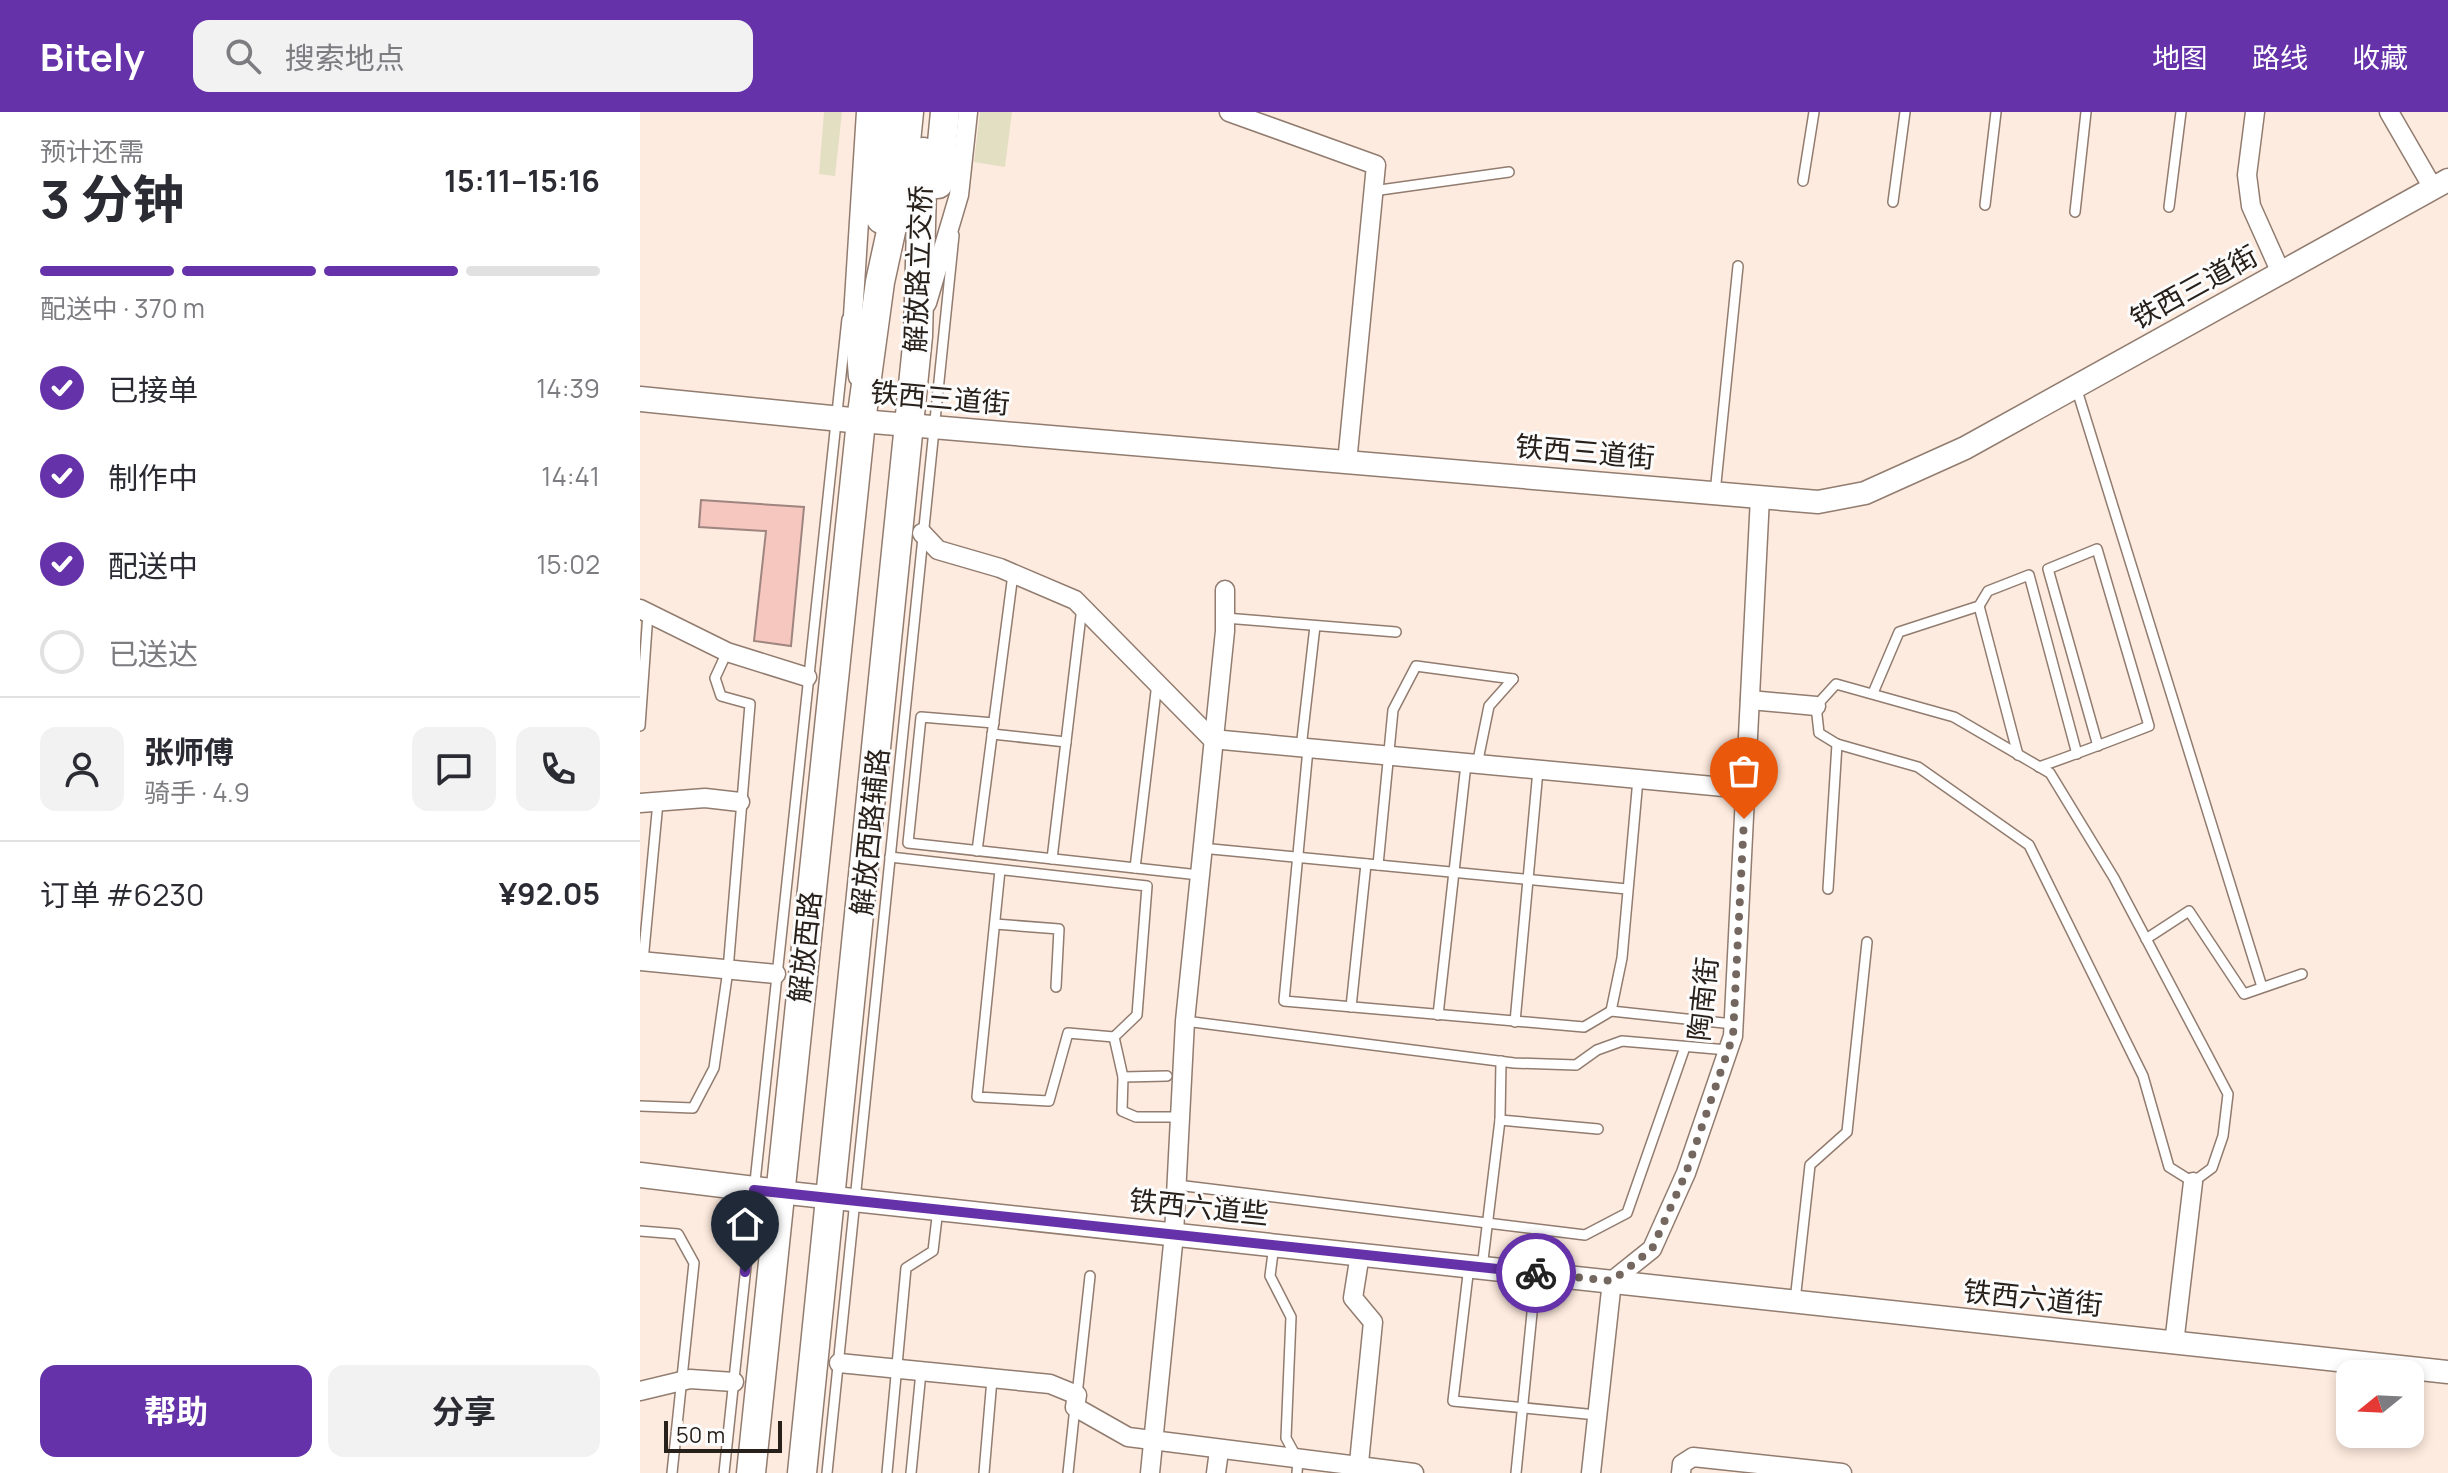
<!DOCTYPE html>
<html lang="zh">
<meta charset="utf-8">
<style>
:root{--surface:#fff;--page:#f2f2f3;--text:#2b2b33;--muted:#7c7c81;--line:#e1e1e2;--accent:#6532a9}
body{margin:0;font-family:Manrope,"Noto Sans SC",sans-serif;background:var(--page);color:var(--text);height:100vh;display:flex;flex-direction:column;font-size:30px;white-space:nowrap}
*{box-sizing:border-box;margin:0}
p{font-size:26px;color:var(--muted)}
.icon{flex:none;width:44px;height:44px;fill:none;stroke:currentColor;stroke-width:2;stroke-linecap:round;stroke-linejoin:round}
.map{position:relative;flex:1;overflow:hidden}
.panel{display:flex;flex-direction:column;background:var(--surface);width:640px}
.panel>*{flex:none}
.needle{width:52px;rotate:252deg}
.buttons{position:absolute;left:1696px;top:1248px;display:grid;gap:16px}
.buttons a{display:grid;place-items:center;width:88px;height:88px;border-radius:16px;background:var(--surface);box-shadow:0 4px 12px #0003;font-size:40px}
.scale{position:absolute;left:24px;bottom:20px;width:118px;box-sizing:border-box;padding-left:8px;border:4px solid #28201a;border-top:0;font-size:22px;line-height:28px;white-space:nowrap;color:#28201a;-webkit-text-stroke:6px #fcfcfc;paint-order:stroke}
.pin{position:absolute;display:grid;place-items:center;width:68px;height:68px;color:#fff;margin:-82px -34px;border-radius:50% 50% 50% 0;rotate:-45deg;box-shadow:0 0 8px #0007}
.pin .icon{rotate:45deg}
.courier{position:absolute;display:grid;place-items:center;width:80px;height:80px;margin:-40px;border:6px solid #6532a9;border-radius:50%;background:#fff;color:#222;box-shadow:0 2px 10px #0007}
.head em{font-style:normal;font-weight:700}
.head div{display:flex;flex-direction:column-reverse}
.head{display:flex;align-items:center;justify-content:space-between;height:136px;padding:0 40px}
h1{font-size:52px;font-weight:700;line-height:60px}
.bar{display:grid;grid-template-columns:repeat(4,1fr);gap:12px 8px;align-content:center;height:96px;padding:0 40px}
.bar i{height:10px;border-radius:6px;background:var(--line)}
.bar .current{background:var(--accent)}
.bar p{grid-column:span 4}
.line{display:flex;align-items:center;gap:20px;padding:0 40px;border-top:2px solid var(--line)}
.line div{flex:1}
.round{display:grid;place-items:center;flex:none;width:84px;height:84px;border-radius:16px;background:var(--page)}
ol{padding:0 40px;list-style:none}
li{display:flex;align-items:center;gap:24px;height:88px}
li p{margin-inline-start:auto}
li .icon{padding:8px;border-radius:50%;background:var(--accent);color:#fff;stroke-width:4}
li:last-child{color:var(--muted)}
li i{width:44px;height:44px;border:4px solid var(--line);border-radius:50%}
.cta{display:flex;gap:16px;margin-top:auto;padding:16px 40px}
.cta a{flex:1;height:92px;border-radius:16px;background:var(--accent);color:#fff;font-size:32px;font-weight:700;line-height:92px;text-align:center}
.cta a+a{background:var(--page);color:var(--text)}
header{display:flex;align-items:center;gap:48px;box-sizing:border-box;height:112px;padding:0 40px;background:var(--accent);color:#fff}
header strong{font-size:38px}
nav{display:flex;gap:44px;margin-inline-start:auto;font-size:28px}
.search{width:560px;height:72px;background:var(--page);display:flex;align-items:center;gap:20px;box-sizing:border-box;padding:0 28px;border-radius:16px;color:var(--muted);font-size:30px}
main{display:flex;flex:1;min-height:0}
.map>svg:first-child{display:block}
</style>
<header>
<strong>Bitely</strong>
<div class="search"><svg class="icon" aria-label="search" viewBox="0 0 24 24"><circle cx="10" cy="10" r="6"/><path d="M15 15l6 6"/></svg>搜索地点</div>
<nav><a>地图</a><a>路线</a><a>收藏</a></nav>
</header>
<main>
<section class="panel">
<div class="head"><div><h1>3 分钟</h1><p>预计还需</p></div><em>15:11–15:16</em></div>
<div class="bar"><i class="current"></i><i class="current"></i><i class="current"></i><i></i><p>配送中 · 370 m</p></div>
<ol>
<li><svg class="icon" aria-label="check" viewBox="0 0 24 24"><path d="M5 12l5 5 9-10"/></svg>已接单<p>14:39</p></li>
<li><svg class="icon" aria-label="check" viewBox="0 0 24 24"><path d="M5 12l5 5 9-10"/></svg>制作中<p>14:41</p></li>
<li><svg class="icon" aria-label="check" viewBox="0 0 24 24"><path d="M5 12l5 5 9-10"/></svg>配送中<p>15:02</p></li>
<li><i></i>已送达</li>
</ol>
<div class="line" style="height:144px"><a class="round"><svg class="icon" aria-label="person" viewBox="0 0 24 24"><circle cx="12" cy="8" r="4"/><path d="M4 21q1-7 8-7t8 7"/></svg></a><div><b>张师傅</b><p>骑手 · 4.9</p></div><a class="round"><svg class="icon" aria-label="chat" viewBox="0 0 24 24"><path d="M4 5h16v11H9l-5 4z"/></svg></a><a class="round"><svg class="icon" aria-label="phone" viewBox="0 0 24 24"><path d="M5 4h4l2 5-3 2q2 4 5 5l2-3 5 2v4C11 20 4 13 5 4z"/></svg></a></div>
<div class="line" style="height:104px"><div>订单 #6230</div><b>¥92.05</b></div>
<div class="cta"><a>帮助</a><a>分享</a></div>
</section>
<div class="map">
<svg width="1808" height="1361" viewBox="0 0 1808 1361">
<rect width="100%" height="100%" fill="#feebdf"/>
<g fill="#e3dfc2">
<polygon points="184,0 202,0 195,64 179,62"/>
<polygon points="340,0 372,0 365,55 334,50"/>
</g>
<polygon fill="#f6c7be" stroke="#9f8580" stroke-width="2" points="61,388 164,395 151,534 114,529 126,419 59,415"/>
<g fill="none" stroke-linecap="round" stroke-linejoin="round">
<defs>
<g id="service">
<polyline points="1163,69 1174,0"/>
<polyline points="733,79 869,60"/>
<polyline points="1253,90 1265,0"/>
<polyline points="1345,93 1356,0"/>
<polyline points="1529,95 1541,0"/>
<polyline points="1435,100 1446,0"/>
<polyline points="1436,275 1622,875"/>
<polyline points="1075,381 1098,154"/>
<polyline points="1339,494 1378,643"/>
<polyline points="585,506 756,520"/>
<polygon points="1196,572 1314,605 1410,661 1474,766 1588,982 1583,1024 1572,1056 1553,1070 1529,1055 1503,964 1389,733 1278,655 1197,632 1179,621 1176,594"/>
<polyline points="1233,581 1259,520 1339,494 1348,479 1389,463 1437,642"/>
<polyline points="354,611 281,605 268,731 559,763"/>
<polyline points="0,614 8,501"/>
<polyline points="352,622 426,630"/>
<polyline points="661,636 675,514"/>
<polyline points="668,637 644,889 944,915 971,899 1093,912"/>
<polyline points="837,653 849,594 873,567"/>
<path d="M1399 655C1436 642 1473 628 1509 614L1457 437 1408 457 1458 634"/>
<polyline points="561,736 987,777"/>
<polyline points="337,739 373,462"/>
<polyline points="250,745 507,774 497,903 474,925 428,921 409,989 337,985 360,758"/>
<polyline points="412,747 442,495"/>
<polyline points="738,753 753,598 776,554 873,567"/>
<polyline points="495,756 517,571"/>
<polyline points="1188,777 1197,632"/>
<polyline points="355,812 419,817 416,875"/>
<polyline points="1506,827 1549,799 1604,882 1662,862"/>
<polyline points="3,849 18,690"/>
<polyline points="711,895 726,752"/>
<polyline points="971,899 982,846 998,667"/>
<polyline points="798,903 826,652"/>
<polyline points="545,909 874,951 936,953 957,938 982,929 1088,938"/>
<polyline points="875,910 898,658"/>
<polyline points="474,925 483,965 482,999 496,1005 540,1005"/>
<polyline points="861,949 860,1008 958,1017"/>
<polyline points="483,965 527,964"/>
<polyline points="0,994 53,996 74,956 88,858 110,592 81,584 75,566 87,540"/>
<polyline points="537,1073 945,1123 987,1101 1045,935"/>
<polyline points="0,1119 38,1122 54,1151 32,1361"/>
<polyline points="634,1133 630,1164 651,1205 646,1326 658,1348 657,1361"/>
<polyline points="829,1154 813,1289 957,1303"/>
<polyline points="842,1156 860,1008"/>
<polyline points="1155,1189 1170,1053 1207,1020 1227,830"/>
<polyline points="437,1283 450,1164"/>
<polyline points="84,1361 207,207"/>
<polyline points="187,1361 314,123"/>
<polyline points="247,1361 266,1156 293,1139 298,1097"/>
<polyline points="271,1361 281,1260"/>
<polyline points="344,1361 352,1267"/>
<polyline points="428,1361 435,1295"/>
<polyline points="876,1361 896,1161"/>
</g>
<g id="minor">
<polyline points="589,0 736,53 707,351"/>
<polyline points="1615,0 1607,63 1611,94 1641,161"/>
<polyline points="1749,0 1793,76"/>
<polyline points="287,191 319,83 328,0"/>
<polyline points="218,265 213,204 226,0"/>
<polyline points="282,421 298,438 360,456 435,488 572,627 1105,677"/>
<polyline points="0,497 87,540 167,565"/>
<polyline points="1110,588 1176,594"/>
<polyline points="0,691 65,686 100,690"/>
<polyline points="0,849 136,862"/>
<polyline points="1534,1232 1553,1070"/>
<polyline points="199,1251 410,1272 437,1283 435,1295 488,1325 774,1361"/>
<polyline points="0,1279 50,1267 94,1270"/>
<polyline points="510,1361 534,1122 545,909 585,519 585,478"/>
<polyline points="576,1361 579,1339"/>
<polyline points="718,1361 733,1210 713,1186 720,1142"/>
<polyline points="951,1361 972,1169 1012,1137 1046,1061 1093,924 1120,385"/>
<polyline points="1041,1361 1042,1352 1053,1345 1202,1361"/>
</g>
<g id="tertiary">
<polyline points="221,309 1178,390 1225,381 1325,336 1808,68"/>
<polyline points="139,1080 1808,1260"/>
</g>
<g id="secondary">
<polyline points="0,287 221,309"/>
<polyline points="0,1063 139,1080"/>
</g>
<g id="trunk">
<polyline points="298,72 305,0"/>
<polyline points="241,107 247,0"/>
<polyline points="111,1361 221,309 240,170 262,69 269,0"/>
<polyline points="162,1361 278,224 283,40"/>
</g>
</defs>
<use href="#service" stroke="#917c6f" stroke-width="12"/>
<use href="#minor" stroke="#917c6f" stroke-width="21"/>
<use href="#tertiary" stroke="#917c6f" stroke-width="25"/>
<use href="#secondary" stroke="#917c6f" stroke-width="27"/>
<use href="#trunk" stroke="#917c6f" stroke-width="31"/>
<use href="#service" stroke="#fff" stroke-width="9"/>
<use href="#minor" stroke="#fff" stroke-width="18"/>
<use href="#tertiary" stroke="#fff" stroke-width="22"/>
<use href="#secondary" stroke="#fff" stroke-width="24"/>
<use href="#trunk" stroke="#fff" stroke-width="28"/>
</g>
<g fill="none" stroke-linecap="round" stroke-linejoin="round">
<polyline stroke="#73675f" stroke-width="8" stroke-dasharray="0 14.4" points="896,1161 972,1169 1012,1137 1046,1061 1093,924 1104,707"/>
<polyline stroke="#6532a9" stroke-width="10" points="105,1160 114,1078 896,1161"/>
</g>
<g text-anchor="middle" stroke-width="6" stroke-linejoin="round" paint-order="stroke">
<g font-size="28" fill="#28201a" stroke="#fcfcfc">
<text transform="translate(278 157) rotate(-88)" y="10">解放路立交桥</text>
<text transform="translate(1554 175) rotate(-29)" y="10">铁西三道街</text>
<text transform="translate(300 286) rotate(5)" y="10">铁西三道街</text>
<text transform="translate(945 340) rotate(5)" y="10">铁西三道街</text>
<text transform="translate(230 720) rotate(-84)" y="10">解放西路辅路</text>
<text transform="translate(165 835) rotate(-84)" y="10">解放西路</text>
<text transform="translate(1063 887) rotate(-84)" y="10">陶南街</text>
<text transform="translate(559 1095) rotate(6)" y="10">铁西六道些</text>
<text transform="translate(1393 1186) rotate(6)" y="10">铁西六道街</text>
</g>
</g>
</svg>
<div class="buttons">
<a><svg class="needle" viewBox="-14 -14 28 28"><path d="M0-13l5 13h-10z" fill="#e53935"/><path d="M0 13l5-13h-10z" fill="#7c7c81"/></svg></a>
</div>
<div class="scale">50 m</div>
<div class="pin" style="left:1104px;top:707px;background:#ea580c"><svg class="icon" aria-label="bag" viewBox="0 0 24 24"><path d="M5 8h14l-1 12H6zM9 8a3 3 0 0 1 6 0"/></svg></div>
<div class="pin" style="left:105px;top:1160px;background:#1f2937"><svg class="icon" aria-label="home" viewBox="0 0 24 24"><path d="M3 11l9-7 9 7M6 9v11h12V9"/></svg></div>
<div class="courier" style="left:896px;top:1161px"><svg class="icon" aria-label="bike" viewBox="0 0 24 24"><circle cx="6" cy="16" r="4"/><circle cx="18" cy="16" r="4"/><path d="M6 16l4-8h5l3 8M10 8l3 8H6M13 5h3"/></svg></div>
</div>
</main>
